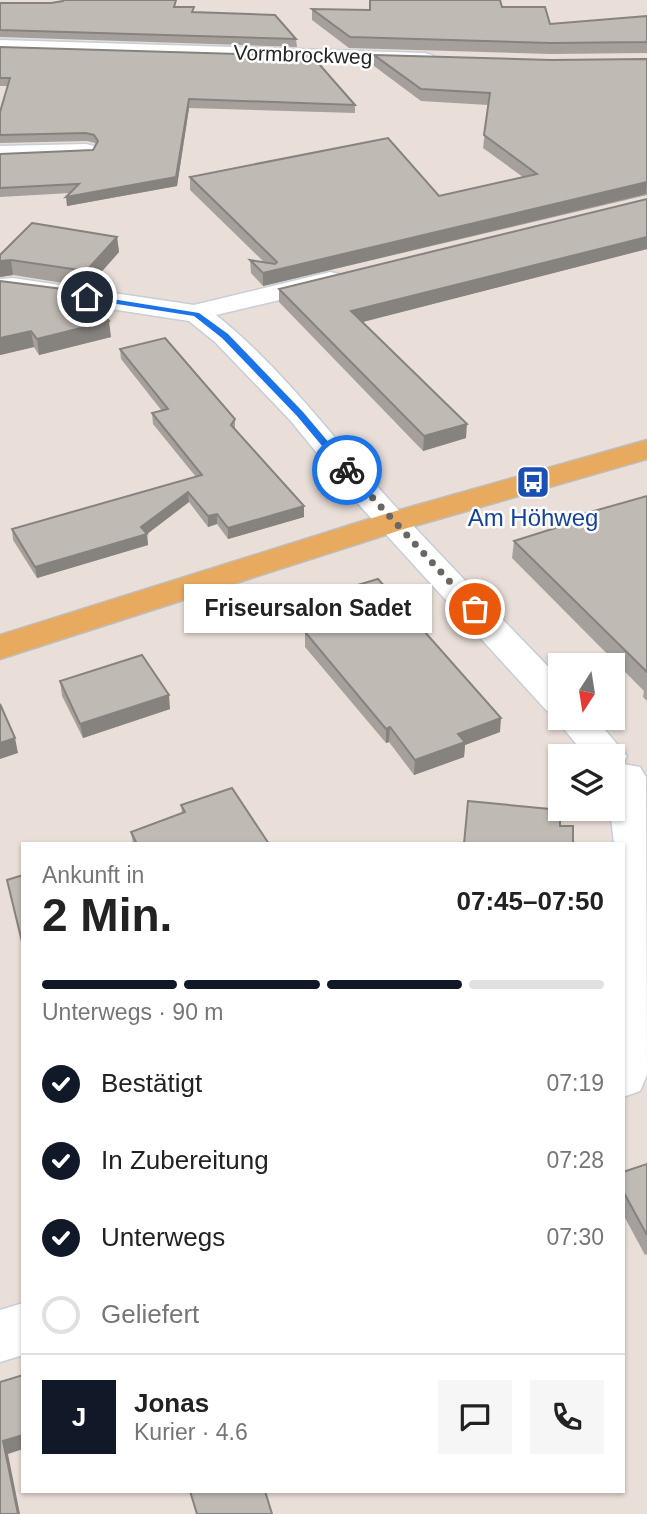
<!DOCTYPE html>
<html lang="de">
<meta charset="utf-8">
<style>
:root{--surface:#fff;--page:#f6f6f6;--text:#222;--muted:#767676;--line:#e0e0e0;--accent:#111827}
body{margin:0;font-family:Helvetica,sans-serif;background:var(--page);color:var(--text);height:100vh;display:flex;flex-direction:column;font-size:26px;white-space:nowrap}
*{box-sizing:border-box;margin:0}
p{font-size:23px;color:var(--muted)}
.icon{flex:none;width:38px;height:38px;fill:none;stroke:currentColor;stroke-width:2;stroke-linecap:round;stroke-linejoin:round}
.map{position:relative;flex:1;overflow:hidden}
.side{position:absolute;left:21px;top:842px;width:604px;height:651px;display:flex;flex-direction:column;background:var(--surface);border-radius:0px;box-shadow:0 2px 5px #0004}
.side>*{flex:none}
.needle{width:46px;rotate:192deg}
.controls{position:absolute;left:548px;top:653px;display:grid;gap:14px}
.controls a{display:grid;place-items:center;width:77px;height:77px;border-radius:0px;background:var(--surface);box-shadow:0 2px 5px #0004;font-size:35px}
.pin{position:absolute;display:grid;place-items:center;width:60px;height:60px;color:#fff;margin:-30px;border:4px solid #fff;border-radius:50%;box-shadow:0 2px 7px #0007}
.courier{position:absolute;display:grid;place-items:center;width:70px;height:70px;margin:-35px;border:5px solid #1a73e8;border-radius:50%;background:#fff;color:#222;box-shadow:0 2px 9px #0007}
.bubble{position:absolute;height:49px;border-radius:0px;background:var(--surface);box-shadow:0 2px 5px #0004;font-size:23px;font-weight:800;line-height:49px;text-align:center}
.overview em{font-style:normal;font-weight:800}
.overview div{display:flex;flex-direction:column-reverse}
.overview{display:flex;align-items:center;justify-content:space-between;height:119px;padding:0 21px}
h1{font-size:46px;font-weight:800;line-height:52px}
.bar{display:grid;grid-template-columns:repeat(4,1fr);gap:10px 7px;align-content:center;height:84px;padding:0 21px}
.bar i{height:9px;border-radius:5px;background:var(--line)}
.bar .selected{background:var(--accent)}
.bar p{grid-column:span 4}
.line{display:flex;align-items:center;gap:18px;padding:0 21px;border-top:2px solid var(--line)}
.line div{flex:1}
.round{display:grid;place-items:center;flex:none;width:74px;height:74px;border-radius:0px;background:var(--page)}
ol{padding:0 21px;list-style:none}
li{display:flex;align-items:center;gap:21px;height:77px}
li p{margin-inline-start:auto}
li .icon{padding:7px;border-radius:50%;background:var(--accent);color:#fff;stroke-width:4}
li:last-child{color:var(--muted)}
li i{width:38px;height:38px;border:4px solid var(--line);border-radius:50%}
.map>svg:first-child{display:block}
</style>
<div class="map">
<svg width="647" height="1514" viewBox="0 0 647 1514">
<rect width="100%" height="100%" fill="#e9ded8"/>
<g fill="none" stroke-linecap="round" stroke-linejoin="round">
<defs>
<g id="minor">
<polygon points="0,40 425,53 432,55 435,59 432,63 425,65 0,52"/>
<polygon points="86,144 94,146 97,151 94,156 0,160 0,146"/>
<path d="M330 272 339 274 343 280 339 286 216 315C280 366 329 433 384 494 441 557 501 617 560 679V718H595L627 756 623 764 640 767 646 777 647 1075 640 1091 623 1097V844H614L610 808H612V756H586L555 718 558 714 547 711 361 507 290 420 215 342 189 321 13 294 0 295V279L13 278 194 305Z"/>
<polygon points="23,1303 23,1355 0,1362 0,1310"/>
</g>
<polygon id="major" points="647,440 647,459 404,529 0,659 0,635 382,515"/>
</defs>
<use href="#minor" stroke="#c7ced8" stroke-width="3"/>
<use href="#major" stroke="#bebebe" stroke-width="3"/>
<use href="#minor" fill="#fff" fill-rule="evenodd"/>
<use href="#major" fill="#e7aa5f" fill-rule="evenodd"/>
</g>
<g fill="#a5a09b">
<polygon points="0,3 176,7 296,39 297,47 0,37"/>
<polygon points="502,7 550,24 647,16 647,53 550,54 349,48 312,20 312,9 370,10"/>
<polygon points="0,47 355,105 355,113 189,108 177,186 67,206 70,193 0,197 0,154 93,150 96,145 95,143 87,141 0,143 0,112 8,86 0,86"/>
<polygon points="374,55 551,60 647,59 647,195 263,286 251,273 250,260 264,262 190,190 190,177 439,196 523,177 483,148 488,105 421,101 374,66"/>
<polygon points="117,237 119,252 88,287 13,275 0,277 0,255"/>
<polygon points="647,249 362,322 466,438 423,451 279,302 279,289"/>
<polygon points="0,281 111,337 39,355 34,347 0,355"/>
<polygon points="120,349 235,419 235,430 304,506 304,517 228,539 217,524 208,527 189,502 147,534 148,545 37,578 13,540 12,529 196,477 153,424 152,413 162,411 121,359"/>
<polygon points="647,496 647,701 643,697 644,691 512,558 514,541 561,526 562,520"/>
<polygon points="331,593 500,732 465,745 464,757 414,775 389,742 386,743 305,647 305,632 341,620 331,608"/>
<polygon points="60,681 170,709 83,738 62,696"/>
<polygon points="181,805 269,844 133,844 131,832 182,813"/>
<polygon points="647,1164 647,1254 645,1255 623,1214 623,1172"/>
</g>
<g fill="#86827e">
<polygon points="189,99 189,108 177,186 67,206 66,197"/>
<polygon points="647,182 646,194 263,286 263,273"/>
<polygon points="117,237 119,252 88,287 86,271"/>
<polygon points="647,237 647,249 351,325 351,311"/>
<polygon points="11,260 13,275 0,277 0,261"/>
<polygon points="109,321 111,337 39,355 37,339"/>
<polygon points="31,331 34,347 0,355 0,338"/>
<polygon points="467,424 466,438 423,451 424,436"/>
<polygon points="188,492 189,502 147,534 148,545 37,578 35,567 141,527"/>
<polygon points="304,506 304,517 228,539 228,528"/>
<polygon points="217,514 217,524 208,527 208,516"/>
<polygon points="169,695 170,709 83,738 80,724"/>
<polygon points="501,718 500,732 465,745 464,757 414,775 415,760 458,734"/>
<polygon points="390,727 389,742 386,743 386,729"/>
<polygon points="15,738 18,753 0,759 0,743"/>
<polygon points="23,1435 23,1449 8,1454 20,1514 18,1514 3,1441"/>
</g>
<g fill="#c0bab4" stroke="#86827e" stroke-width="2">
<polygon points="64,0 176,0 174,7 194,7 192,12 275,15 296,39 0,30 0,3 51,3 63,1"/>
<polygon points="370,0 500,0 502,7 545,7 550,24 647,16 647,42 551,43 350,37 312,9 370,10"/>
<polygon points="0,47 312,56 355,105 189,99 176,177 66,197 79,184 0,188 0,154 93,150 98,141 94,135 86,133 0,135 0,112 10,78 0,78"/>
<polygon points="374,55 551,60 647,59 647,182 263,273 250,260 275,264 277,262 190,177 388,138 439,196 537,174 484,135 490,93 421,89"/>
<polygon points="647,199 647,237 351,311 467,424 424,436 279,289"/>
<polygon points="32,223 117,237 86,271 11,260 0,261 0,255"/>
<polygon points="0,281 86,292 109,321 37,339 31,331 0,338"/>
<polygon points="165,338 235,419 231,425 304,506 228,528 217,514 208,516 188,492 141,527 147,534 35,567 12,529 202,475 152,413 168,409 120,349"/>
<polygon points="647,496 647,672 514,541 565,525 562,520"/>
<polygon points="378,579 501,718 458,734 465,742 415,760 390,727 386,729 305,632 351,617 331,593"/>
<polygon points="142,655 169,695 80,724 60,681"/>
<polygon points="0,704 15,738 0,743"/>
<polygon points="232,788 269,844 137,844 131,832 185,812 181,805"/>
<polygon points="468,801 560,810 560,826 573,826 573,844 464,844"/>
<polygon points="23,875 23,946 7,880"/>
<polygon points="647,1164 647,1235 623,1191 623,1172"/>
<polygon points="23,1375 23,1435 3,1441 18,1514 0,1514 0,1382"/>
<polygon points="190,1491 265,1491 272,1514 197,1514"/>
</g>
<polygon fill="#1a73e8" points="87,295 199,313 228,334 303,412 352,470 344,472 297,416 222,338 194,316 85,299"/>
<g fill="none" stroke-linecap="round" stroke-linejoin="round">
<polyline stroke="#6a6664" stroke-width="7" stroke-dasharray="0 12.6" points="347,470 475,609"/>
</g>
<defs>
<symbol id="bus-square" viewBox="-11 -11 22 22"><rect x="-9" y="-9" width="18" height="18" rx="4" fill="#1a4fb4" stroke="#fff"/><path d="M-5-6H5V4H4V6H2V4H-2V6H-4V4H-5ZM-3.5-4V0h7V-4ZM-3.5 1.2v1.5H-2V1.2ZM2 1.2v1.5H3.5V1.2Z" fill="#fff"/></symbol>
</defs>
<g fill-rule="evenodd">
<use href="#bus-square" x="514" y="463" width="38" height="38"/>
</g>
<g text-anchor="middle" stroke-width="5" stroke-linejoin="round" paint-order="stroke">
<g font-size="21" fill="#262626" stroke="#fff">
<text transform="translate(303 55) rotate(2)" y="7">Vormbrockweg</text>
</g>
<g font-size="24" fill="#164399" stroke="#fff">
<text x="533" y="526">Am Höhweg</text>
</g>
</g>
</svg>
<div class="controls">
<a><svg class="needle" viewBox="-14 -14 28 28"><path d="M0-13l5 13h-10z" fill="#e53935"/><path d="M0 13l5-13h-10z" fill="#767676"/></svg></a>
<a><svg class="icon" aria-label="layers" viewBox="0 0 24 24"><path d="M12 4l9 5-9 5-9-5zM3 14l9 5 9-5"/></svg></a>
</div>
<div class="pin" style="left:475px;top:609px;background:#ea580c"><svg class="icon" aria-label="bag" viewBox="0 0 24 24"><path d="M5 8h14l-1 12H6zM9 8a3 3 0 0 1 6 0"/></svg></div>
<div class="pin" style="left:87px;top:297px;background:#1f2937"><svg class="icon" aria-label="home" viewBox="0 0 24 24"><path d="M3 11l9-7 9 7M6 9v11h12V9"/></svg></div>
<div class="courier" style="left:347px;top:470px"><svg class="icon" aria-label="bike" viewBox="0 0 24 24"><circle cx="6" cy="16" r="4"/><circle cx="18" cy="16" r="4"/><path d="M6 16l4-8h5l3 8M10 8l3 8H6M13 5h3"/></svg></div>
<div class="bubble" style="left:184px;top:584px;width:248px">Friseursalon Sadet</div>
<section class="side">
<div class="overview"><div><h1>2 Min.</h1><p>Ankunft in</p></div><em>07:45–07:50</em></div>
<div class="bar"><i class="selected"></i><i class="selected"></i><i class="selected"></i><i></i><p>Unterwegs · 90 m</p></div>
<ol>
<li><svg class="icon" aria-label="check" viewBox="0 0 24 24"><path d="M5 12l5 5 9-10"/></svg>Bestätigt<p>07:19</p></li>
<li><svg class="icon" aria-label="check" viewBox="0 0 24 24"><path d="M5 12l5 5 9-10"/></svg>In Zubereitung<p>07:28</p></li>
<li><svg class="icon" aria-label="check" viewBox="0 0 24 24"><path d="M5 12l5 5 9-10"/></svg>Unterwegs<p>07:30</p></li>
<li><i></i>Geliefert</li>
</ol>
<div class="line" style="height:126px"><b class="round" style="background:var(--accent);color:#fff">J</b><div><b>Jonas</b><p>Kurier · 4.6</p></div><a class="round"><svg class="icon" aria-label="chat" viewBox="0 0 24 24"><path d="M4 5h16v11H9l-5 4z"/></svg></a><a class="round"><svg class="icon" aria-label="phone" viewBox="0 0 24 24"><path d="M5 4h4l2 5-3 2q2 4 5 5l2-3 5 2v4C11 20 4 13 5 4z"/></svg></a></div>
</section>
</div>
